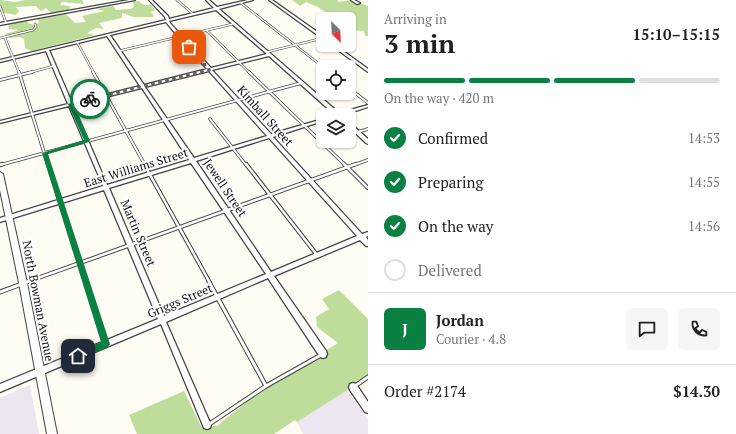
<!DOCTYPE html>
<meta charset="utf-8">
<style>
:root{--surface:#fff;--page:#f6f6f6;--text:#222;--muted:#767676;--line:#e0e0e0;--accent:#0b8043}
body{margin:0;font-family:"PT Serif",serif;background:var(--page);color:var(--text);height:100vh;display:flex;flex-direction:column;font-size:15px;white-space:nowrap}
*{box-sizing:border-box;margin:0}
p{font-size:13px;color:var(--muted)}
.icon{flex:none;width:22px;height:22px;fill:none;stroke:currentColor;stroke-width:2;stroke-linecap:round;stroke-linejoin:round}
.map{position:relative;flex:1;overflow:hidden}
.details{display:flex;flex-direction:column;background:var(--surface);width:368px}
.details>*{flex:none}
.needle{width:26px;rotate:156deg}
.tools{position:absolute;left:316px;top:12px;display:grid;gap:8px}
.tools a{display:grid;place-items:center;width:40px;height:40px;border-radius:6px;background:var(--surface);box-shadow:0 1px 3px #0004;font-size:20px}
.pin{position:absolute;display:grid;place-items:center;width:34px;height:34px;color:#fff;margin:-17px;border-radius:8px;box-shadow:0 2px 6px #0006}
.courier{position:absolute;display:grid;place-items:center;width:40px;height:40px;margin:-20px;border:3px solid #0b8043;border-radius:50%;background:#fff;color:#222;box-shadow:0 1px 5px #0007}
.head em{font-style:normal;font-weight:800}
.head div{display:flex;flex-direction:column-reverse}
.head{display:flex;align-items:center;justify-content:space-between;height:68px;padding:0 16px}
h1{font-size:26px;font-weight:800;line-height:30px}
.bar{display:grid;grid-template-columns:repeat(4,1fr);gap:6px 4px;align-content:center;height:48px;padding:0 16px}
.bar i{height:5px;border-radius:3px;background:var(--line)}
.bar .active{background:var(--accent)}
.bar p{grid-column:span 4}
.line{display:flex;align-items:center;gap:10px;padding:0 16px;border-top:1px solid var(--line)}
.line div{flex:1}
.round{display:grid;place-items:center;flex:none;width:42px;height:42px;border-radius:6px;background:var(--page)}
ol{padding:0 16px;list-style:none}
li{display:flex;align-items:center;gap:12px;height:44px}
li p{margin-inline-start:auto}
li .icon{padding:4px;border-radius:50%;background:var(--accent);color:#fff;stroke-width:4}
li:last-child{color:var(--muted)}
li i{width:22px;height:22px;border:2px solid var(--line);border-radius:50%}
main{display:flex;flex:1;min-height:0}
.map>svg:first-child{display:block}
</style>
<main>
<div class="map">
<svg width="368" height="434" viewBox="0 0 368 434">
<rect width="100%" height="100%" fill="#fffcf4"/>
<g fill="#ede5ef">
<polygon points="30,385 39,434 0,434 0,398"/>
<polygon points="347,390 368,420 368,434 303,434 297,422"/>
</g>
<g fill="#bfdd9a">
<polygon points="0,0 15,2 25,0 82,0 84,4 62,2 60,5 70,6 69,11 52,14 46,8 41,11 36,6 16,7 19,11 16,15 0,12"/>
<polygon points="292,0 337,0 339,2 351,0 368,6 368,36 365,36 364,31 349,30 349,19 320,19 328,14 318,7 306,2 300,6"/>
<polygon points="138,1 144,5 151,5 155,10 151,12 154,17 134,17 122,13 122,18 99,23 104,29 96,28 87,33 95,35 31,51 25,48 24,39 20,37 10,38 5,34 19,30 9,29 9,24 27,21 28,23 34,25 39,23 38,19 66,14 75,23 86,22 82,16 104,11 96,9 113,6 116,10 130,9 134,7 133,2"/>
<polygon points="339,290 368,319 368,377 297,422 295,420 274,434 137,434 129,415 184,391 201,426 217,426 266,386 323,354 328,349 338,343 317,327 316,317 329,309 322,299"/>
</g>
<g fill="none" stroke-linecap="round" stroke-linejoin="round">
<defs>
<g id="service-far3">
<polyline points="177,0 193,14"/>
<polyline points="241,3 323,67"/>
<polyline points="0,6 6,23"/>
<polyline points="206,30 250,73"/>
<polyline points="0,38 33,30 36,27 35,24"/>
<path d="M5 38C9 50 15 60 19 73"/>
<polyline points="77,42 94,73"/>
<polyline points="119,51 233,24"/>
<polyline points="267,52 323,38"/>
<polyline points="28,73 54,66"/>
</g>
<g id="service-far2">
<polyline points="19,72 48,165"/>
<polyline points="93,72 145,165"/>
<polyline points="249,72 345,165"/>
<polyline points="0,80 32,72"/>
<polyline points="349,88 368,103"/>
<polyline points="210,119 246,165"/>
<polyline points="358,132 368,129"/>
<polyline points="0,165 301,83"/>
<polyline points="354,165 368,160"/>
</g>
<g id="service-far1">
<polyline points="48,164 86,283"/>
<polyline points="144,164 210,283"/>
<polyline points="246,164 317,255"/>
<polyline points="344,164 368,188"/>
<polyline points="0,165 3,164"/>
<polyline points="24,283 356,164"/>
</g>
<g id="service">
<polyline points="86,282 105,344"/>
<polyline points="209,282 266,386"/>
<polyline points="0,292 27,282"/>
<polyline points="355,386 368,377"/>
<polyline points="208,425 266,386 321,355"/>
</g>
<g id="minor">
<polygon points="129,0 135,0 0,25 0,23"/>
<path d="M149 0H152L168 16 169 19 214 8 206 0H209L217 7 248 0H253L219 9 339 113 368 105V107L343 115H335L269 56 212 70 271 134 323 119V121L273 137 362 234 368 232V236L366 237 368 240V246H366L360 240 274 276 326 351 327 354 326 357 323 358 320 357 268 278 166 322 211 425 210 428 207 429 204 428 161 324 0 392V384L158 319 104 190 0 222V218L103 186 69 106 0 123V121L68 104 46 51 0 62V60L166 20 165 17ZM216 10 267 54 211 68 170 23 169 21ZM166 22 179 38 207 69 144 85 110 35ZM107 36 140 86 72 103 49 50ZM209 71 267 136 194 158 145 87ZM142 88 189 160 107 185 73 105ZM269 138 357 236 271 272 196 161ZM191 163 266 274 164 316 109 188Z"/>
<polygon points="269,0 272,0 323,36 323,39"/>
<polygon points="351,0 354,0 360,3 357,4"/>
<polygon points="331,45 335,45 368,69 368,72"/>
<polygon points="349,124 351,124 368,139 368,144 366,143 349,127"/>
<polygon points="353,383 356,384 368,402 368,413 365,412 350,390 349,387 350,384"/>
</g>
<polygon id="tertiary" points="0,172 3,174 27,283 57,434 47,434 19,283 0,190"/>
</defs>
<use href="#service-far3" stroke="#434343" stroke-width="2.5"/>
<use href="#service-far2" stroke="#434343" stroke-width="3.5"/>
<use href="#service-far1" stroke="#434343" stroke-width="4.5"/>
<use href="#service" stroke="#434343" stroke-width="5"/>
<use href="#minor" stroke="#434343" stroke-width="2.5"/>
<use href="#tertiary" stroke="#434343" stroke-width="2"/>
<use href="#service-far3" stroke="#fff" stroke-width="1.5"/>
<use href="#service-far2" stroke="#fff" stroke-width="2"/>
<use href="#service-far1" stroke="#fff" stroke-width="2.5"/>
<use href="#service" stroke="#fff" stroke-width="3"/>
<use href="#minor" fill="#fff" fill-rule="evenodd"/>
<use href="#tertiary" fill="#fff" fill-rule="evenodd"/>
</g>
<polygon fill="#0b8043" points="90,98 92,100 74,105 90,141 89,142 48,154 110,344 108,347 78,360 75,359 74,356 75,353 101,342 42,153 84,140 68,104"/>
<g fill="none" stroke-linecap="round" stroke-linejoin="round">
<polyline stroke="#646360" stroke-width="4" stroke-dasharray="0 7.2" points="90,99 209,70 189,47"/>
</g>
<g text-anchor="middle" stroke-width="4" stroke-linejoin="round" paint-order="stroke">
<g font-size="12" fill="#101010" stroke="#fff">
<text transform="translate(265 116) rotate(48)" y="4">Kimball Street</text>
<text transform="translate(136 168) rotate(-17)" y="4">East Williams Street</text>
<text transform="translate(225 188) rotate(56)" y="4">Jewell Street</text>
<text transform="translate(138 233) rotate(67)" y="4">Martin Street</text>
<text transform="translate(38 301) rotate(79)" y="4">North Bowman Avenue</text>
<text transform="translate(180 301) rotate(-23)" y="4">Griggs Street</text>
</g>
</g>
</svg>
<div class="tools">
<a><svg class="needle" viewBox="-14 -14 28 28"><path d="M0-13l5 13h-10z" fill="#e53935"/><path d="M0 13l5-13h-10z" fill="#767676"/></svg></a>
<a><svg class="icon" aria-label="locate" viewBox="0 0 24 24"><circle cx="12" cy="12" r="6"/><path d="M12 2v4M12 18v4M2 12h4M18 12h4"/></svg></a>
<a><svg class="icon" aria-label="layers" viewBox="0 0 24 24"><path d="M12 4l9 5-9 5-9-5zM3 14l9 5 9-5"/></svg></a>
</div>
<div class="pin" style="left:189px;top:47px;background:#ea580c"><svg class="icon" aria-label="bag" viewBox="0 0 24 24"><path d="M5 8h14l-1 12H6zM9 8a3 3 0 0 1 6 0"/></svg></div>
<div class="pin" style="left:78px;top:356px;background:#1f2937"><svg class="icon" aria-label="home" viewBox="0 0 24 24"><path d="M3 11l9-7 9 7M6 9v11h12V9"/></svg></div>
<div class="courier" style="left:90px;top:99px"><svg class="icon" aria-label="bike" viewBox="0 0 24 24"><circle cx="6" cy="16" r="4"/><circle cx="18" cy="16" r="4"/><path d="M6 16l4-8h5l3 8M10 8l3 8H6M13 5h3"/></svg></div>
</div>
<section class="details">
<div class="head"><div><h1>3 min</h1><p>Arriving in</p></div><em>15:10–15:15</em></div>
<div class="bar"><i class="active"></i><i class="active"></i><i class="active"></i><i></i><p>On the way · 420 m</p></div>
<ol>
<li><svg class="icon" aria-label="check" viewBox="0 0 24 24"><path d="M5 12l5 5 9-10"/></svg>Confirmed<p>14:53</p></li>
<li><svg class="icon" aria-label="check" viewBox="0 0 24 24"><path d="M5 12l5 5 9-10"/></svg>Preparing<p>14:55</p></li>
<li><svg class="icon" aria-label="check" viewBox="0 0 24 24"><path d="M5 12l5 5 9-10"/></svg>On the way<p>14:56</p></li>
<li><i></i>Delivered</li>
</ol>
<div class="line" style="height:72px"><b class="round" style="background:var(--accent);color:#fff">J</b><div><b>Jordan</b><p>Courier · 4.8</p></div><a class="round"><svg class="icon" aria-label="chat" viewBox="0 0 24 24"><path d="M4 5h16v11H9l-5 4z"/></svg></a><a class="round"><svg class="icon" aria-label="phone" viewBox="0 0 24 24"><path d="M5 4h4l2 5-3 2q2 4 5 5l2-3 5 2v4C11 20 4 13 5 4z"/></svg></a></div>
<div class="line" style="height:52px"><div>Order #2174</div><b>$14.30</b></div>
</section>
</main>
